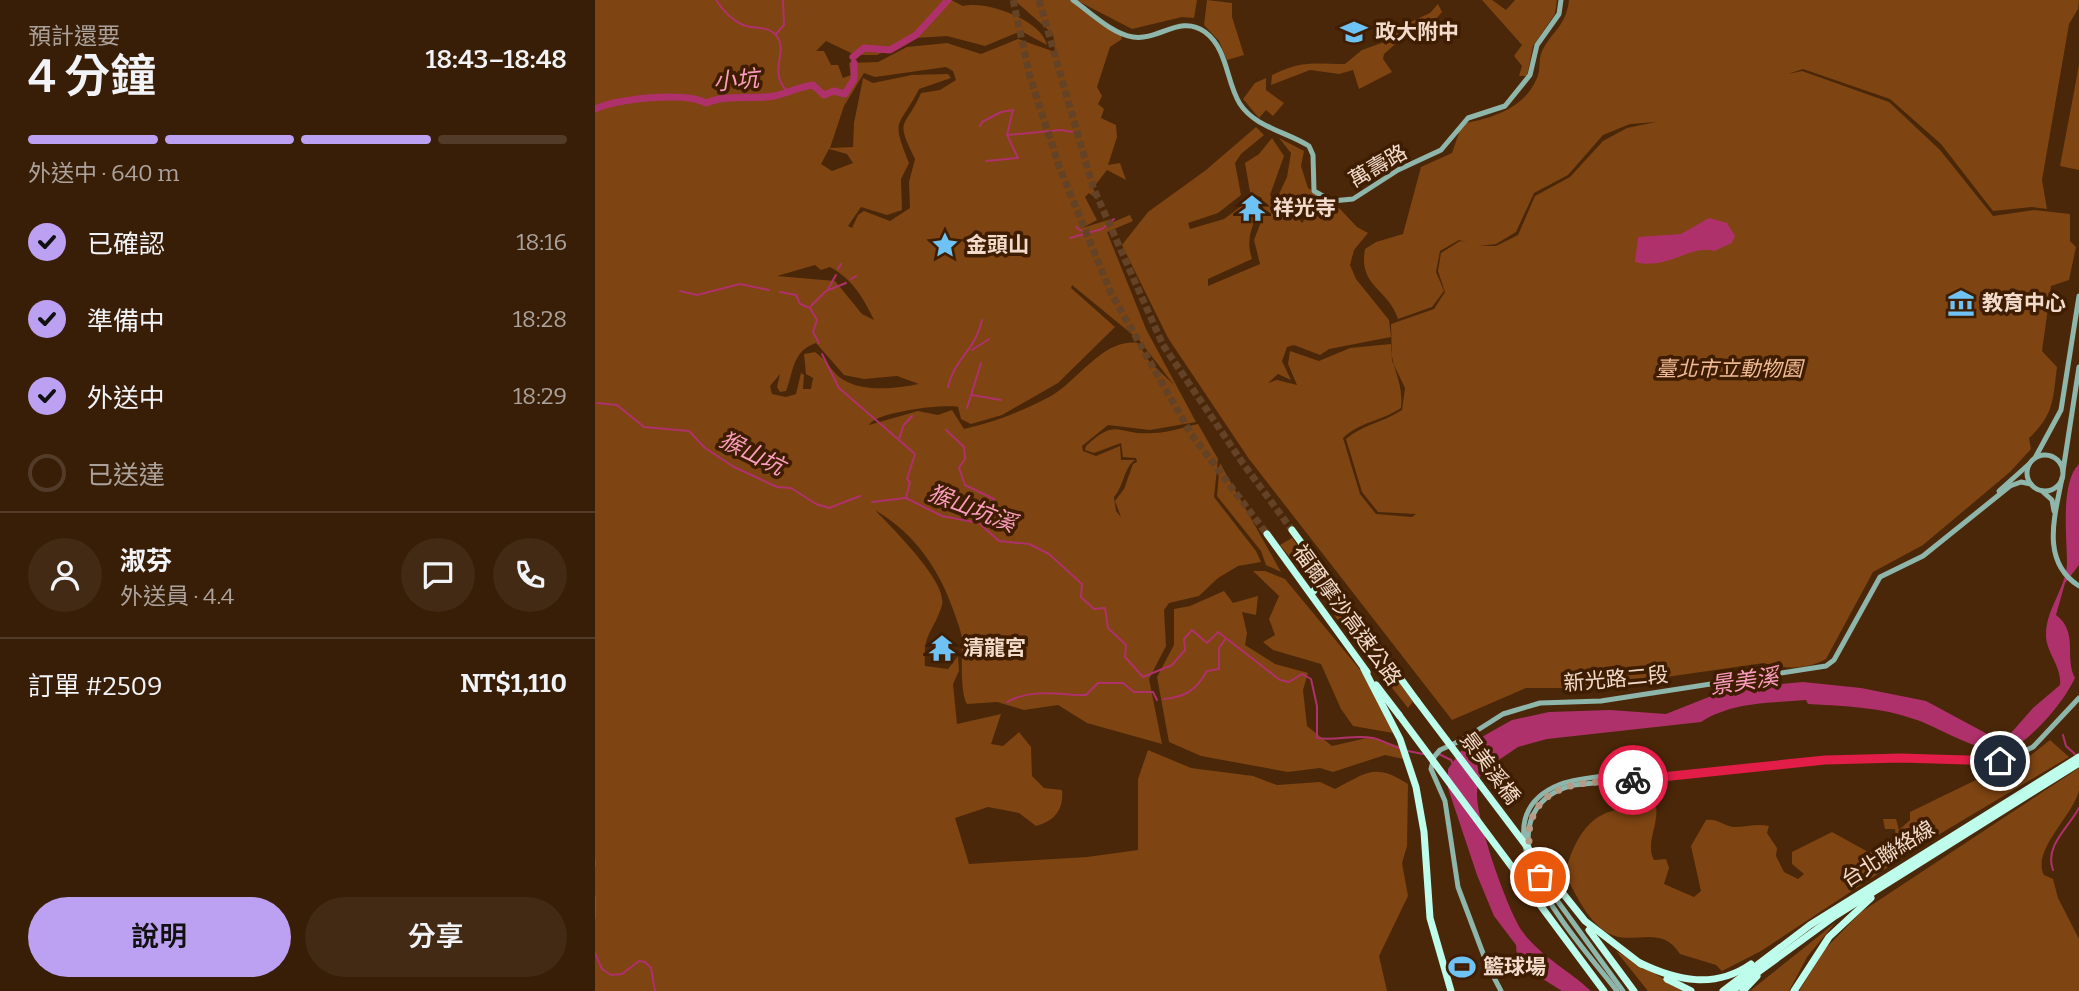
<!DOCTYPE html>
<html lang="zh-TW">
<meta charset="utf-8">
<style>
:root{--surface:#381d07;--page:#432a15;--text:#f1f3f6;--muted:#aba29b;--line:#523b28;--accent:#bca0f2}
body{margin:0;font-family:Bitter,"Noto Sans TC",serif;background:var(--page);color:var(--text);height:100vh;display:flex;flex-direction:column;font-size:26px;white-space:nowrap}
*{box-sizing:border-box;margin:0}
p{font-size:23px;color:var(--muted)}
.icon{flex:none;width:38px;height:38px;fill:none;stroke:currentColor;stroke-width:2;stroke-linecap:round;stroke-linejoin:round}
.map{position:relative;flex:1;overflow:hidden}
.panel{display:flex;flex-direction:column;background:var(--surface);width:595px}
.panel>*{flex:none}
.pin{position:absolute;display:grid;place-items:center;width:60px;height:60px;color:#fff;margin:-30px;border:4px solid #fff;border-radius:50%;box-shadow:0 2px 7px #0007}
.courier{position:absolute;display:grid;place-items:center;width:70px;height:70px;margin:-35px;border:5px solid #e11d48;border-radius:50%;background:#fff;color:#222;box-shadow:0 2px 9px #0007}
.headline em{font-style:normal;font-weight:600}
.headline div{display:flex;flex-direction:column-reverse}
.headline{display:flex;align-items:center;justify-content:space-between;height:119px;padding:0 28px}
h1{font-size:46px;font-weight:600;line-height:52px}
.bar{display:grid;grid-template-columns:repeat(4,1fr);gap:10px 7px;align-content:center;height:84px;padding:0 28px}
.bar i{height:9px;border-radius:5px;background:var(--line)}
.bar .current{background:var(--accent)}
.bar p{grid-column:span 4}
.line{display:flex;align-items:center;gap:18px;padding:0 28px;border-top:2px solid var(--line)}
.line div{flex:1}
.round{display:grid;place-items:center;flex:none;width:74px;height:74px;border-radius:37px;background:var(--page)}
ol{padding:0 28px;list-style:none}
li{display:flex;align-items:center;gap:21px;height:77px}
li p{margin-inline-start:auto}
li .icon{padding:7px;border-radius:50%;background:var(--accent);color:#111;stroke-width:4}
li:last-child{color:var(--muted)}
li i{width:38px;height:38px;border:4px solid var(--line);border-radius:50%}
.button{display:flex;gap:14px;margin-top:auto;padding:14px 28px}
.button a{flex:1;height:80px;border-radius:42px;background:var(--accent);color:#111;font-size:28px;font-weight:600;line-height:80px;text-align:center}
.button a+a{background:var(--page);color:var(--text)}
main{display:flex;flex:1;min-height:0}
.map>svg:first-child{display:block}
</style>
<main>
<section class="panel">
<div class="headline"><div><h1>4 分鐘</h1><p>預計還要</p></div><em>18:43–18:48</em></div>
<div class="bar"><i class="current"></i><i class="current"></i><i class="current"></i><i></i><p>外送中 · 640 m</p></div>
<ol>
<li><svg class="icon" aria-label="check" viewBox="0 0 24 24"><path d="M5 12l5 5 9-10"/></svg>已確認<p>18:16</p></li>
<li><svg class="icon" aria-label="check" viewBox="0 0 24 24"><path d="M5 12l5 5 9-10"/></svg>準備中<p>18:28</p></li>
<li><svg class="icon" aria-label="check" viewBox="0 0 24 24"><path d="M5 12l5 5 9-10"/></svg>外送中<p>18:29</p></li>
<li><i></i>已送達</li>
</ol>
<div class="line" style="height:126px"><a class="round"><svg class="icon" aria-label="person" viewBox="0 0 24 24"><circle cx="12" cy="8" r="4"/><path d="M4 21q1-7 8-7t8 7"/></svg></a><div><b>淑芬</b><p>外送員 · 4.4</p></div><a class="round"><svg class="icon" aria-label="chat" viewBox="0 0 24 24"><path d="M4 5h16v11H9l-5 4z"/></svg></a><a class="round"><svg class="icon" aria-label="phone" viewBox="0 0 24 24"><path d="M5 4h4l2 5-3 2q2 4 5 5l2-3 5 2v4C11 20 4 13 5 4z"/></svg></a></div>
<div class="line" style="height:91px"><div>訂單 #2509</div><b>NT$1,110</b></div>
<div class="button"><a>說明</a><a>分享</a></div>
</section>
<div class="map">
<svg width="1484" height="991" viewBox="0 0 1484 991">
<rect width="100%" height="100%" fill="#4a2709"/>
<g fill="#7e4412" fill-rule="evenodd">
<path d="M0 0H356L368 6C392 0 446 20 452 45L426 31 390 46 352 36 321 38 282 55H260L231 41 221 51H229L236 65H243L248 78 256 75 254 63 283 62 312 47 352 43 386 54 423 39 460 52 458 34 419 0H475L526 35 527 39 515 47 502 87 507 96 503 104 509 109 506 118 521 125 522 137 513 165 525 163 531 180 512 170 498 188 503 200 494 193 490 197 502 220 487 228 513 220 518 222 535 215 538 221 512 232 551 329 601 422 555 430 513 425 487 446 488 451 501 456 525 446 526 460H540C529 467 529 486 519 497L521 511 526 517 520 501 529 489 538 464 542 462 541 458 528 457 526 443 499 453 490 450 491 446C523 416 522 436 558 433 573 433 588 427 603 424L623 459 619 497 661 551 666 562 643 566 623 578 604 596 574 603 569 610 571 646 554 679 567 744 492 723 463 705 429 710 402 702 372 704C365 693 367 657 367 641 367 633 363 624 360 615 346 572 321 534 280 510 296 527 353 582 347 605 338 634 328 631 330 666L353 669 363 656 364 671 358 684 362 724 406 714 396 744 408 746 424 732 436 747 437 776 449 788 467 790C469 809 460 821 441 826L424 813 393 807 360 818 374 864 492 857 543 850V779L553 750 596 768 658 776 682 785 725 782 740 789C773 772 780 763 813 784L812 846 807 863 813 896 784 956 792 991H0ZM351 67 358 71 361 80 345 90 326 93C310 130 299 117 320 159L314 182 315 208 295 221 269 211 263 215 257 228 253 226 266 207 292 215 307 210 306 179 314 163C295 116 304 129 324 89L356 78 353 74 317 75 278 83 268 78 259 123 258 147 235 148 249 106 269 73 280 77ZM234 149 252 154 258 163 237 171 226 164ZM220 265 226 270 235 267C257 279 268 297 279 320L267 314 240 281 182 276ZM477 285 544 340 579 385 554 361 543 343C508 338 483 381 456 396 428 411 400 422 369 429L357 410 343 415 323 411 274 425C281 412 348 404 363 407L366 419 376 424 407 415 463 383 520 327 476 288ZM221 343 249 375 269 379 302 376 324 384C299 389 263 393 243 376 235 368 229 358 220 352L209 354 211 374 218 378 216 389H208L209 375 206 373 201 394 191 397 177 394 175 386 185 374 182 387 185 392 191 391C199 371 197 351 221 343Z"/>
<polygon points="481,0 602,0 599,18 587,17 537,29"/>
<polygon points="612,0 637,3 637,17 649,55 632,60 624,41 609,25"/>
<polygon points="887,0 897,0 911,10 920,0 962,0 960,14 938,46 932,76 924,76 927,66 919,56 927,45"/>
<path d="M974 0H1484L1483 9 1474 24 1447 180 1452 209 1437 207 1398 211 1346 144 1295 99 1208 69 1193 74 1207 71 1294 102 1345 150 1398 216 1439 210 1475 214V241L1481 247 1474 280 1456 286 1447 351 1462 367C1458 399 1459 415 1434 438L1436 449 1415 472 1328 545 1278 572 1231 659C1213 669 1188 670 1169 663L994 688H931L857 720 654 459 573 338 527 245 553 212 611 170 661 127 669 135 646 154 640 163 646 195 623 213 593 223 595 229 629 219 653 201 659 204C665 223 648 231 657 259L613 279V286L665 264 659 240 669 214 667 198 655 192 650 163 664 154 677 138 689 156 675 195 681 211H697L707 223 710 219 702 204 690 205 684 194 692 177 696 153 684 138 709 151 706 166 713 188 745 209 762 227 773 233 759 250 755 265 761 279 794 320 796 337 734 349 725 355 699 345 692 347 687 361 696 380 683 374 673 383 682 380 702 385 693 364 695 351 724 361 755 348 796 344C796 370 809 381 806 408 787 421 764 422 748 438L765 494 781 514 817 517 821 514 783 512 767 492 751 439C767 425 789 422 807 410L810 388 797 361 796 324 839 309 850 292 843 271 846 253 865 241 872 242 864 240 845 251 841 272 849 291 837 307 803 319C793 288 763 287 770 249L781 242 808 234 826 167 857 153 867 124C897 118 929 109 942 78 946 70 943 59 947 51 958 30 971 26 974 0ZM1061 122 1032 128 1008 141 975 177 940 196 923 235 901 246H885L901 244 921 232 939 193 973 175 1008 135 1035 124Z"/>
<path d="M843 4 847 12 840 20 814 32 789 54 788 59 797 72 764 89 758 70 744 74 715 70 676 85 677 75C708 60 718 64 750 64L767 50 792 41 809 25 835 13Z"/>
<polygon points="1484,65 1484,170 1465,166"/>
<polygon points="671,78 671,90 689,103 678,116 671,110 664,118 648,99 660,83"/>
<polygon points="625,463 686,572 671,565 666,551 622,496"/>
<polygon points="697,538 720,570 720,579 711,577 685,545"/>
<polygon points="658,571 670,571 690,579 776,683 804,734 758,726 746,709 726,664 678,650 668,642 680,635 674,619 684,596"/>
<polygon points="629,591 638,603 663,596 661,615 647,612 652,633 650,645 680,664 713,673 708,690 712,726 737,746 776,737 810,748 813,760 790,755 738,772 725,768 693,772 606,756 574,742 562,677 579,645 579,609 595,606"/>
<polygon points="736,594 754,614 818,701 813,708 732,606 730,598"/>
<path d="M1455 740 1474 757 1328 844 1166 951 1127 971 1121 965 1085 954C1065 922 1036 948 1011 932 992 920 980 893 970 874 976 849 989 818 1017 811 1030 807 1047 808 1061 807 1064 824 1050 844 1059 860L1071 859 1074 868 1069 884 1099 897 1106 891 1096 846 1111 820C1123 818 1128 826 1139 827 1152 827 1162 823 1174 826L1172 833 1182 848 1181 856 1189 872 1203 879 1209 874 1197 864V852L1237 832 1275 853 1301 840 1300 829H1290L1288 819H1301L1304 830 1315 820V812L1387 777 1426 763Z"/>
<path d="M1484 768C1484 775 1484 784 1484 790 1479 815 1436 850 1449 875L1458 879 1463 898 1484 939V991H1204L1230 949 1266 912Z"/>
<polygon points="1240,923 1212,957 1194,991 1155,991"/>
<polygon points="1021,951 1090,991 1053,991"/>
</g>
<g fill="#af316b">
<path d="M1114 218 1132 223 1140 236 1137 243 1119 251C1097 244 1071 271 1040 262L1043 237 1086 234Z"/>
<path d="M1484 464V565L1470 583 1461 615C1484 632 1469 658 1480 678 1466 706 1441 734 1415 750 1383 754 1350 730 1322 720 1287 707 1249 706 1213 704L1211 700C1175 703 1137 702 1106 722L952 739 923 747 886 772C885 779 882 786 882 793 881 820 912 909 927 931 946 957 974 970 996 991H967L932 969 922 958 921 945 899 916 882 875 853 788V769L869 747 917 720 954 712 1015 710 1071 714 1134 689 1208 682 1266 688 1331 701 1396 736 1404 737 1416 733 1438 708 1465 685C1467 666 1451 653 1451 635 1451 608 1471 589 1472 563 1472 538 1465 482 1484 464Z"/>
</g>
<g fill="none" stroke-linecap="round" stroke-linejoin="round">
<g stroke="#af316b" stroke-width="2">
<path d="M121 0C127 9 136 20 148 25 160 30 174 24 183 38 192 52 174 71 191 90"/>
<polyline points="181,34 189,25 188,0"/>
<polyline points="385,126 387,122 406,112 418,110 412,135"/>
<polyline points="391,161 423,158 412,135 466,130 477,132"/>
<polyline points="481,227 488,232"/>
<polyline points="475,238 507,229 519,219"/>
<polyline points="243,269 246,264"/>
<polyline points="256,279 261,276"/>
<polyline points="233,289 241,275"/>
<polyline points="85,291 102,295 145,284 174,290"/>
<polyline points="185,292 201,295 205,304 215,308 222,320 218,332 224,343"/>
<polyline points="216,306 231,291 251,283"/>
<polyline points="377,350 394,339"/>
<polyline points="227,354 244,388 304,440"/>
<path d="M353 387C359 359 380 351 387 320"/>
<polyline points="377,395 406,400"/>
<polyline points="2,403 22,405 49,427 94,431 110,448 139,467 182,487 196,488 221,504 234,508 265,496"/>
<polyline points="372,408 386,363"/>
<polyline points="351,430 369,447 370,459 364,468 370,485 399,499 390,526"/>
<polyline points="311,497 315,482 312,479 320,454 304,440 308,426 317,416"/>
<path d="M311 498 347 516 384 523 404 541 434 544 454 554 487 584 486 597 499 609 510 608 513 628 531 645 530 657 548 677 577 665 590 650 589 639 597 630 612 643 623 632 685 680 694 682 707 674 716 679 722 706V738C742 741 759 734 778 738 787 740 795 745 804 748"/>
<polyline points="277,502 310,498"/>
<path d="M569 699C591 697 601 690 612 671L624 669V648L631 638"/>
<path d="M412 702C436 688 465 695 491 695L503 683H528L539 692H558L562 700"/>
<polyline points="1468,735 1471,746 1481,755"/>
<polyline points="813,751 828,754"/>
<polyline points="844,754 856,760 858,764"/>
<polyline points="0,860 0,866"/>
<path d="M1458 870C1449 846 1474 827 1484 808"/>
<polyline points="0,896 0,918"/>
<polyline points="0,953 7,969 16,975 27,974 44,961 50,962 56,968 60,991"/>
</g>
<g stroke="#af316b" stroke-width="7">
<polyline points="258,57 269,48 295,50 321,35 353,0"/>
<path d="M0 109C22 99 90 91 111 103 132 94 157 100 179 96 192 93 204 87 218 85L229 95 239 91 250 94 259 79V63"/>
</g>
<g stroke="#634226" stroke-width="7" stroke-dasharray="7 3.5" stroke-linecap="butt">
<polyline points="418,0 435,77 464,166 516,293 596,434 672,534"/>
<polyline points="444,0 498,187 568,345 647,462 697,530"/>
</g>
<g stroke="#8eb6ab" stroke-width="5">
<path d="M478 0C495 12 517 34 538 37 564 41 585 14 610 32 633 49 631 82 645 104 660 127 692 132 714 146L718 155 719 191 737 201 758 199 803 170 846 150 873 118 910 106 935 75 942 45 964 14 966 0"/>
<circle cx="1450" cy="473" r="18"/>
<polyline points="1440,458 1466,410 1484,296"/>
<polyline points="1468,471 1484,367"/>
<path d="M1467 478C1460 516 1445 561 1484 586"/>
<polyline points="1404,491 1433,465"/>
<polyline points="1447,491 1457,500 1459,511"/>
<polyline points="906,991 892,964 863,887 850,801 836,769 839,757 845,750 867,740 908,714 945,703 1006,701 1231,666 1239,660 1285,577 1328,556 1415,486 1426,482 1436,484"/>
<path d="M1022 991C990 948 868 822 966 784 982 778 1040 771 1056 776"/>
<path d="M1028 991 945 877C922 839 932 796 979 785L1230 760 1295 758 1409 761 1438 747 1484 698"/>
</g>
<g stroke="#befdec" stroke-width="7">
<polyline points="697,530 822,701"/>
<polyline points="672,534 772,672"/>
<polyline points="716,593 733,580"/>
<polyline points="769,669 805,739 821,787 829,832 835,918 856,991"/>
<polyline points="781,685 804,715"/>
<polyline points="954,876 990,921 1046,964"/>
<polyline points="994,930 1039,991"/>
<path d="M1045 963C1082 981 1120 989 1156 964"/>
<polyline points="1072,979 1096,991"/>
<polyline points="1128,991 1215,925 1484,757"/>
<polyline points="1137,991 1240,916 1484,763"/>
<polyline points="1148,991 1162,976"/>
<polyline points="1199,991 1234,937 1276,898"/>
</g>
<g stroke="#befdec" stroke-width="7">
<polyline points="822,701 954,876"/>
<polyline points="804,715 1009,991"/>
</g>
</g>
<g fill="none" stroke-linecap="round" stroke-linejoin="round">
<path stroke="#b79c87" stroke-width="7" stroke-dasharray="0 12.6" d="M945 877C926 844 929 800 972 787 992 781 1016 782 1038 780"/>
<polyline stroke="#e11d48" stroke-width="9" points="1038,780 1230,760 1306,758 1405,761"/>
</g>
<defs>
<symbol id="school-bare" viewBox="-9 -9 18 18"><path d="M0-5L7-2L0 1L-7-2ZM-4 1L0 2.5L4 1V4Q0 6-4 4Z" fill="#6fc2f4" stroke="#3f1d00" stroke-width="2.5" paint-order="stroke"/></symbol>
<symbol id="temple-bare" viewBox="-9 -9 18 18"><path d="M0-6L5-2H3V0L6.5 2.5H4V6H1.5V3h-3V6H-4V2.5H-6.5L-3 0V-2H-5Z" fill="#6fc2f4" stroke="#3f1d00" stroke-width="2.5" paint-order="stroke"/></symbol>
<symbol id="sight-bare" viewBox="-9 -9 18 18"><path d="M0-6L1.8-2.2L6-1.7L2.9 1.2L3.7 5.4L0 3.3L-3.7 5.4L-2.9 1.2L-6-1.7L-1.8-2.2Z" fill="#6fc2f4" stroke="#3f1d00" stroke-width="2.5" paint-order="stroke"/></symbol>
<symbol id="museum-bare" viewBox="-9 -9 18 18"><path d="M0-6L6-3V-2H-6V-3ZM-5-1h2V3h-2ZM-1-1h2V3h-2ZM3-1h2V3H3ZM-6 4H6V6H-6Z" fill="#6fc2f4" stroke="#3f1d00" stroke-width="2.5" paint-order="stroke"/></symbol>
<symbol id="stadium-bare" viewBox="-9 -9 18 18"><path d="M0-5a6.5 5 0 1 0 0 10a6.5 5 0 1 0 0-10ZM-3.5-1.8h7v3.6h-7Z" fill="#6fc2f4" stroke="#3f1d00" stroke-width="2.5" paint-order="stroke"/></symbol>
</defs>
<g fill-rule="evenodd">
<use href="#school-bare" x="740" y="13" width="38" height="38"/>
<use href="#temple-bare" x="638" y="189" width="38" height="38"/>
<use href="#sight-bare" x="331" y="226" width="38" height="38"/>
<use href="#museum-bare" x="1347" y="284" width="38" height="38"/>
<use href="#temple-bare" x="328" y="629" width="38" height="38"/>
<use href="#stadium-bare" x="848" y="948" width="38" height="38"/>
</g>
<g text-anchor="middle" stroke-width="7" stroke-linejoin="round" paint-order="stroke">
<g font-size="21" font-weight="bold" fill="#f2dbcb" stroke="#3f1d00" text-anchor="start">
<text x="780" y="39">政大附中</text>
<text x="678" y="215">祥光寺</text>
<text x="371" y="252">金頭山</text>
<text x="1387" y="310">教育中心</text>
<text x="368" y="655">清龍宮</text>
<text x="888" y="974">籃球場</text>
</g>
<g font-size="21" fill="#f2dbcb" stroke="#3f1d00">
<text transform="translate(783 166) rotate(-30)" y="7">萬壽路</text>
<text transform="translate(752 615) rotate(54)" y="7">福爾摩沙高速公路</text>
<text transform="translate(1021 679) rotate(-5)" y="7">新光路二段</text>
<text transform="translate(895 768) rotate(53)" y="7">景美溪橋</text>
<text transform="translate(1293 854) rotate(-32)" y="7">台北聯絡線</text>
</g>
<g font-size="21" font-style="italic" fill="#f0ba95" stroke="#3f1d00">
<text x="1134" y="376">臺北市立動物園</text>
</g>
<g font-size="23" font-style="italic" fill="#fc9ec0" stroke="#3f1d00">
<text transform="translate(141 80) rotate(-5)" y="8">小坑</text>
<text transform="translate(157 453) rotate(26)" y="8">猴山坑</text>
<text transform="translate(377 508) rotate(21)" y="8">猴山坑溪</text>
<text transform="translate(1149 681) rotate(-8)" y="8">景美溪</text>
</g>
</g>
</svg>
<div class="pin" style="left:945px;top:877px;background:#ea580c"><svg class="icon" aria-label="bag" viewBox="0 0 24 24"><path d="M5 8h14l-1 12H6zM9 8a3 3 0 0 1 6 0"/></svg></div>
<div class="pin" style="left:1405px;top:761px;background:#1f2937"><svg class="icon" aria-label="home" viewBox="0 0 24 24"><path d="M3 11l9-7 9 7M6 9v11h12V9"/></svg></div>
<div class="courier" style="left:1038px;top:780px"><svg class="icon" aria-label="bike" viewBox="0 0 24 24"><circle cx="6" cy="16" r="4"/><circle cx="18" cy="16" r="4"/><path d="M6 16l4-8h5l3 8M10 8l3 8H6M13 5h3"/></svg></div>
</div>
</main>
